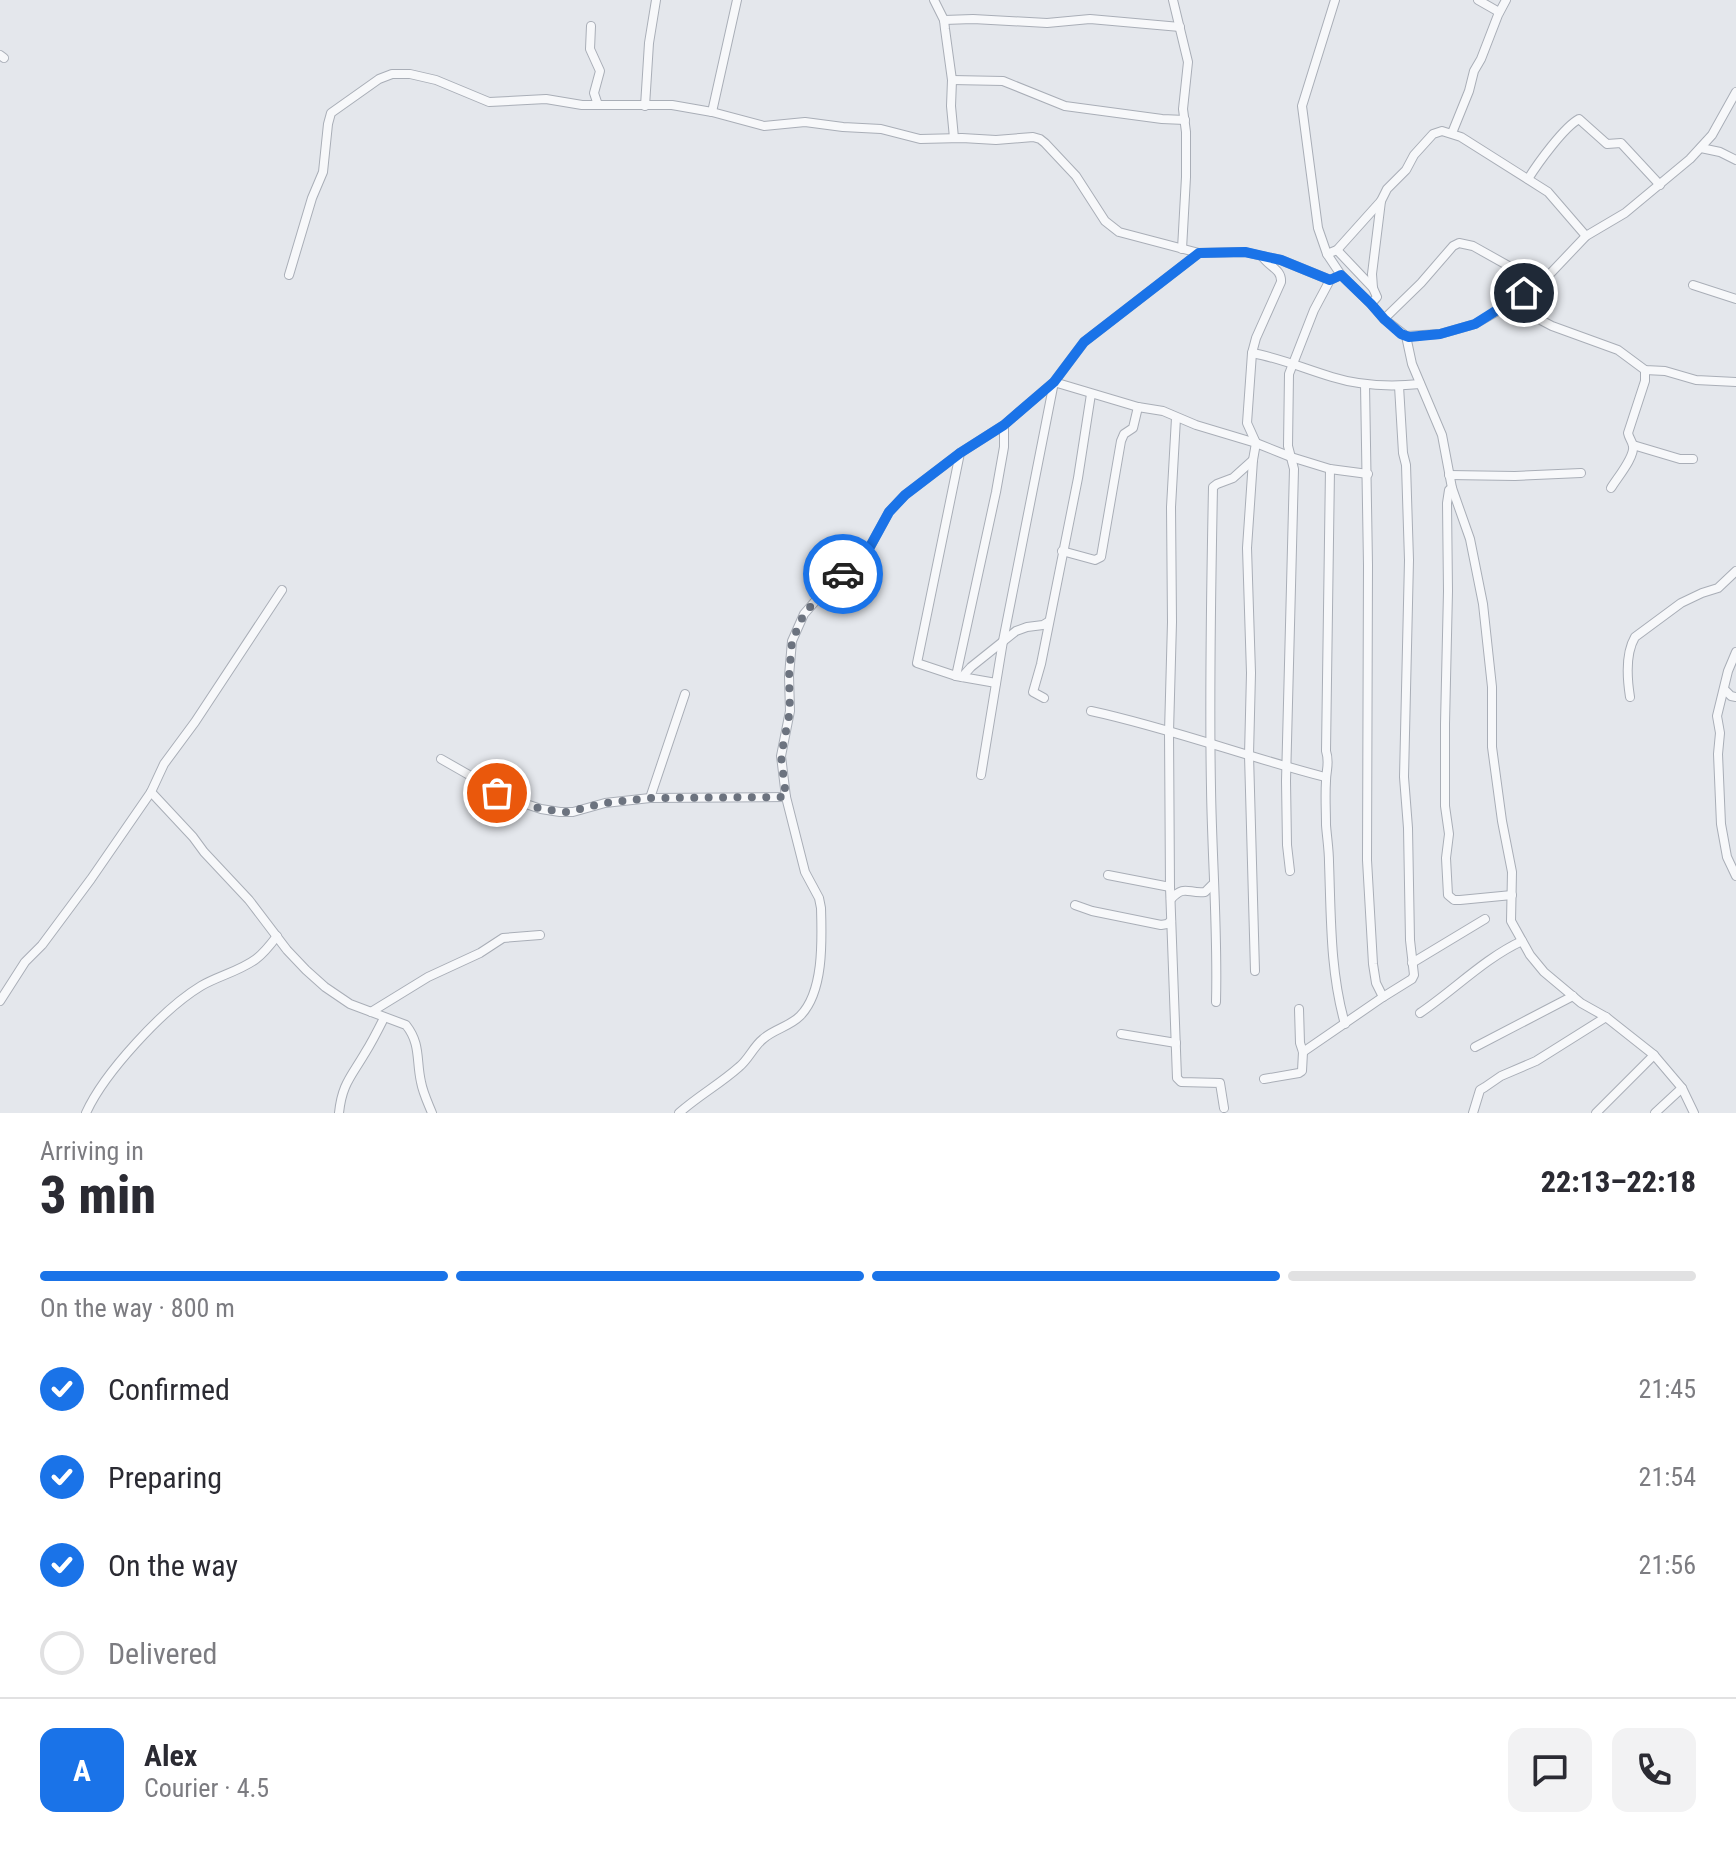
<!DOCTYPE html>
<meta charset="utf-8">
<style>
:root{--surface:#fff;--page:#f2f2f3;--text:#2b2b33;--muted:#7c7c81;--line:#e1e1e2;--accent:#1a73e8}
body{margin:0;font-family:"Roboto Condensed",sans-serif;background:var(--page);color:var(--text);height:100vh;display:flex;flex-direction:column;font-size:30px;white-space:nowrap}
*{box-sizing:border-box;margin:0}
p{font-size:26px;color:var(--muted)}
.icon{flex:none;width:44px;height:44px;fill:none;stroke:currentColor;stroke-width:2;stroke-linecap:round;stroke-linejoin:round}
.map{position:relative;height:1113px;overflow:hidden}
.side{display:flex;flex-direction:column;background:var(--surface);flex:1}
.side>*{flex:none}
.pin{position:absolute;display:grid;place-items:center;width:68px;height:68px;color:#fff;margin:-34px;border:4px solid #fff;border-radius:50%;box-shadow:0 2px 8px #0007}
.courier{position:absolute;display:grid;place-items:center;width:80px;height:80px;margin:-40px;border:6px solid #1a73e8;border-radius:50%;background:#fff;color:#222;box-shadow:0 2px 10px #0007}
.headline em{font-style:normal;font-weight:800}
.headline div{display:flex;flex-direction:column-reverse}
.headline{display:flex;align-items:center;justify-content:space-between;height:136px;padding:0 40px}
h1{font-size:52px;font-weight:800;line-height:60px}
.bar{display:grid;grid-template-columns:repeat(4,1fr);gap:12px 8px;align-content:center;height:96px;padding:0 40px}
.bar i{height:10px;border-radius:6px;background:var(--line)}
.bar .current{background:var(--accent)}
.bar p{grid-column:span 4}
.line{display:flex;align-items:center;gap:20px;padding:0 40px;border-top:2px solid var(--line)}
.line div{flex:1}
.round{display:grid;place-items:center;flex:none;width:84px;height:84px;border-radius:16px;background:var(--page)}
ol{padding:0 40px;list-style:none}
li{display:flex;align-items:center;gap:24px;height:88px}
li p{margin-inline-start:auto}
li .icon{padding:8px;border-radius:50%;background:var(--accent);color:#fff;stroke-width:4}
li:last-child{color:var(--muted)}
li i{width:44px;height:44px;border:4px solid var(--line);border-radius:50%}
.map>svg:first-child{display:block}
</style>
<div class="map">
<svg width="1736" height="1113" viewBox="0 0 1736 1113">
<rect width="100%" height="100%" fill="#e4e7ec"/>
<g fill="none" stroke-linecap="round" stroke-linejoin="round">
<defs>
<g id="minor">
<polyline points="934,0 944,20 945,29 952,80 951,106 954,138"/>
<polyline points="1173,0 1188,62 1183,109 1186,132 1186,177 1182,249"/>
<polyline points="1335,0 1302,106 1318,228 1327,254 1341,275 1371,304 1384,319 1406,336 1440,334 1475,324 1510,304 1547,277 1586,236 1625,213 1690,159 1712,135 1736,92"/>
<polyline points="1478,0 1499,12"/>
<polyline points="944,20 973,19 1047,23 1090,19 1180,27"/>
<polyline points="591,26 590,49 600,71 594,93 598,105"/>
<polyline points="0,55 4,58"/>
<polyline points="952,80 1003,81 1065,106 1162,119 1185,120"/>
<polyline points="645,106 649,43 656,0"/>
<polyline points="712,112 737,0"/>
<polyline points="1452,133 1469,91 1474,71 1481,59 1498,15 1506,0"/>
<polyline points="1701,148 1720,152 1736,160"/>
<path d="M1528 179C1538 163 1564 127 1579 119L1607 144 1621 143 1660 185"/>
<polyline points="1337,250 1373,288 1377,297 1371,304"/>
<polyline points="1327,254 1337,250 1381,201 1387,189 1406,170 1414,155 1433,134 1442,131 1461,137 1548,192 1586,236"/>
<polyline points="289,275 312,198 323,172 328,124 331,113 379,79 392,74 410,74 436,80 489,102 546,99 582,105 672,105 712,112 764,126 805,122 843,127 881,129 920,139 962,138 996,140 1033,137 1040,139 1045,143 1076,176 1105,221 1119,232 1199,253 1245,252 1262,256 1281,260 1330,280 1341,275"/>
<polyline points="1693,285 1736,299"/>
<polyline points="1373,288 1372,274 1381,201"/>
<polyline points="1510,304 1552,326 1618,350 1645,370 1665,371 1696,380 1736,382"/>
<polyline points="1384,319 1421,283 1453,246 1459,243 1473,246 1539,283"/>
<polyline points="1406,336 1412,364 1442,435 1452,488 1470,539 1483,604 1492,687 1492,747 1502,821 1512,872 1511,921 1530,955 1544,972 1581,1003 1606,1017 1654,1055 1682,1088 1694,1113"/>
<path d="M1252 353C1280 358 1305 369 1332 377 1361 386 1390 387 1420 384"/>
<polyline points="1365,384 1368,565 1367,860 1373,964 1376,983 1383,997"/>
<polyline points="1176,418 1171,507 1172,622 1169,732 1170,887 1177,1078 1181,1082 1220,1083 1224,1108"/>
<polyline points="1633,445 1680,459 1693,459"/>
<polyline points="960,453 917,663 956,676 996,683"/>
<path d="M1330 469 1326 751C1330 763 1326 770 1326 781 1325 796 1326 810 1326 825 1327 838 1329 850 1329 862 1331 916 1330 972 1345 1024"/>
<polyline points="1449,475 1515,476 1581,473"/>
<polyline points="1452,488 1449,490 1447,503 1448,591 1445,724 1445,806 1449,834 1446,858 1448,895 1454,900 1460,900 1512,895"/>
<path d="M1611 488C1617 478 1635 457 1633 446 1632 441 1629 438 1628 433L1645 381V370"/>
<polyline points="1062,551 1095,560 1101,557 1121,441 1124,434 1133,428 1138,407"/>
<polyline points="1736,652 1728,671 1717,716 1720,733 1718,754 1721,824 1727,857 1736,876"/>
<polyline points="956,676 996,492 1004,447 1004,425"/>
<polyline points="962,677 971,667 1016,631 1027,627 1043,625 1048,622"/>
<polyline points="1725,690 1731,696 1736,697"/>
<path d="M1630 697C1627 678 1625 654 1635 637L1681 603 1702 593 1718 588 1736 571"/>
<polyline points="1044,698 1033,692 1041,664 1078,478 1091,394"/>
<path d="M1091 711C1170 728 1247 757 1325 777"/>
<polyline points="441,759 511,799 541,809 560,812 573,812 605,803 650,798 786,797"/>
<polyline points="981,775 1003,641 1054,382 1138,407 1163,411 1196,425 1256,443 1291,457 1330,469 1368,474"/>
<path d="M151 792 193 837 204 852 249 900 287 950 306 970 325 987 350 1004 406 1025C421 1044 416 1060 421 1082 423 1093 428 1103 432 1113"/>
<polyline points="650,798 685,694"/>
<polyline points="1290,871 1287,845 1286,781 1294,469 1288,446 1289,374 1314,310 1330,280"/>
<polyline points="1108,875 1170,887"/>
<path d="M1171 899C1185 884 1188 894 1205 892L1212 885"/>
<polyline points="1075,905 1092,911 1161,925 1167,924 1171,921"/>
<polyline points="1412,963 1485,919"/>
<path d="M1255 971 1249 755 1251 673 1247 548 1253 460 1256 443 1247 423 1252 353 1256 338 1281 282C1282 269 1269 267 1262 256"/>
<polyline points="0,1001 25,962 42,945 91,879 151,792 164,764 195,722 282,590"/>
<path d="M1216 1002C1218 931 1212 859 1211 788 1209 688 1211 588 1213 487L1217 484 1233 478 1253 460"/>
<polyline points="371,1012 428,977 480,953 503,938 540,935"/>
<path d="M1420 1013C1454 990 1485 958 1522 941"/>
<polyline points="1121,1034 1176,1043"/>
<polyline points="1475,1047 1573,996"/>
<polyline points="1303,1052 1383,997 1412,979 1414,975 1410,940 1408,828 1404,777 1409,560 1406,465 1403,453 1399,386"/>
<polyline points="1264,1079 1299,1073 1302,1071 1303,1052 1300,1043 1299,1009"/>
<path d="M86 1113C104 1073 163 1009 201 986 218 976 240 971 256 959 264 953 271 944 277 936"/>
<path d="M339 1113C342 1084 351 1077 365 1053 372 1042 378 1030 384 1018"/>
<path d="M679 1113C698 1096 720 1084 739 1067 749 1059 753 1047 763 1039 774 1029 789 1027 800 1016 824 992 822 940 821 908L819 898 805 872 786 797 781 756 790 711 789 676 792 641 804 614 825 590 838 577 853 567 866 554 889 512 905 495 960 453 1004 425 1054 382 1084 342 1199 253"/>
<polyline points="1473,1113 1480,1090 1485,1087 1501,1076 1536,1061 1606,1017"/>
<polyline points="1596,1113 1654,1055"/>
<polyline points="1655,1113 1682,1088"/>
</g>
</defs>
<use href="#minor" stroke="#a9aeb7" stroke-width="10"/>
<use href="#minor" stroke="#f7f8fa" stroke-width="8"/>
</g>
<g fill="none" stroke-linecap="round" stroke-linejoin="round">
<polyline stroke="#6c737f" stroke-width="8" stroke-dasharray="0 14.4" points="497,793 511,799 541,809 567,812 605,803 650,798 786,797 781,756 790,711 789,676 792,641 804,614 825,590 843,574"/>
<polyline stroke="#1a73e8" stroke-width="10" points="843,574 853,567 866,554 889,512 905,495 960,453 1004,425 1054,382 1084,342 1199,253 1245,252 1281,260 1330,280 1341,275 1371,304 1384,319 1401,334 1409,337 1440,334 1475,324 1524,293"/>
</g>
</svg>
<div class="pin" style="left:497px;top:793px;background:#ea580c"><svg class="icon" aria-label="bag" viewBox="0 0 24 24"><path d="M5 8h14l-1 12H6zM9 8a3 3 0 0 1 6 0"/></svg></div>
<div class="pin" style="left:1524px;top:293px;background:#1f2937"><svg class="icon" aria-label="home" viewBox="0 0 24 24"><path d="M3 11l9-7 9 7M6 9v11h12V9"/></svg></div>
<div class="courier" style="left:843px;top:574px"><svg class="icon" aria-label="car" viewBox="0 0 24 24"><path d="M5 17H2v-5l4-1 3-4h7l3 4 3 1v5h-3M9 17h6M6 11h13"/><circle cx="7" cy="17" r="2"/><circle cx="17" cy="17" r="2"/></svg></div>
</div>
<section class="side">
<div class="headline"><div><h1>3 min</h1><p>Arriving in</p></div><em>22:13–22:18</em></div>
<div class="bar"><i class="current"></i><i class="current"></i><i class="current"></i><i></i><p>On the way · 800 m</p></div>
<ol>
<li><svg class="icon" aria-label="check" viewBox="0 0 24 24"><path d="M5 12l5 5 9-10"/></svg>Confirmed<p>21:45</p></li>
<li><svg class="icon" aria-label="check" viewBox="0 0 24 24"><path d="M5 12l5 5 9-10"/></svg>Preparing<p>21:54</p></li>
<li><svg class="icon" aria-label="check" viewBox="0 0 24 24"><path d="M5 12l5 5 9-10"/></svg>On the way<p>21:56</p></li>
<li><i></i>Delivered</li>
</ol>
<div class="line" style="height:144px"><b class="round" style="background:var(--accent);color:#fff">A</b><div><b>Alex</b><p>Courier · 4.5</p></div><a class="round"><svg class="icon" aria-label="chat" viewBox="0 0 24 24"><path d="M4 5h16v11H9l-5 4z"/></svg></a><a class="round"><svg class="icon" aria-label="phone" viewBox="0 0 24 24"><path d="M5 4h4l2 5-3 2q2 4 5 5l2-3 5 2v4C11 20 4 13 5 4z"/></svg></a></div>
</section>
